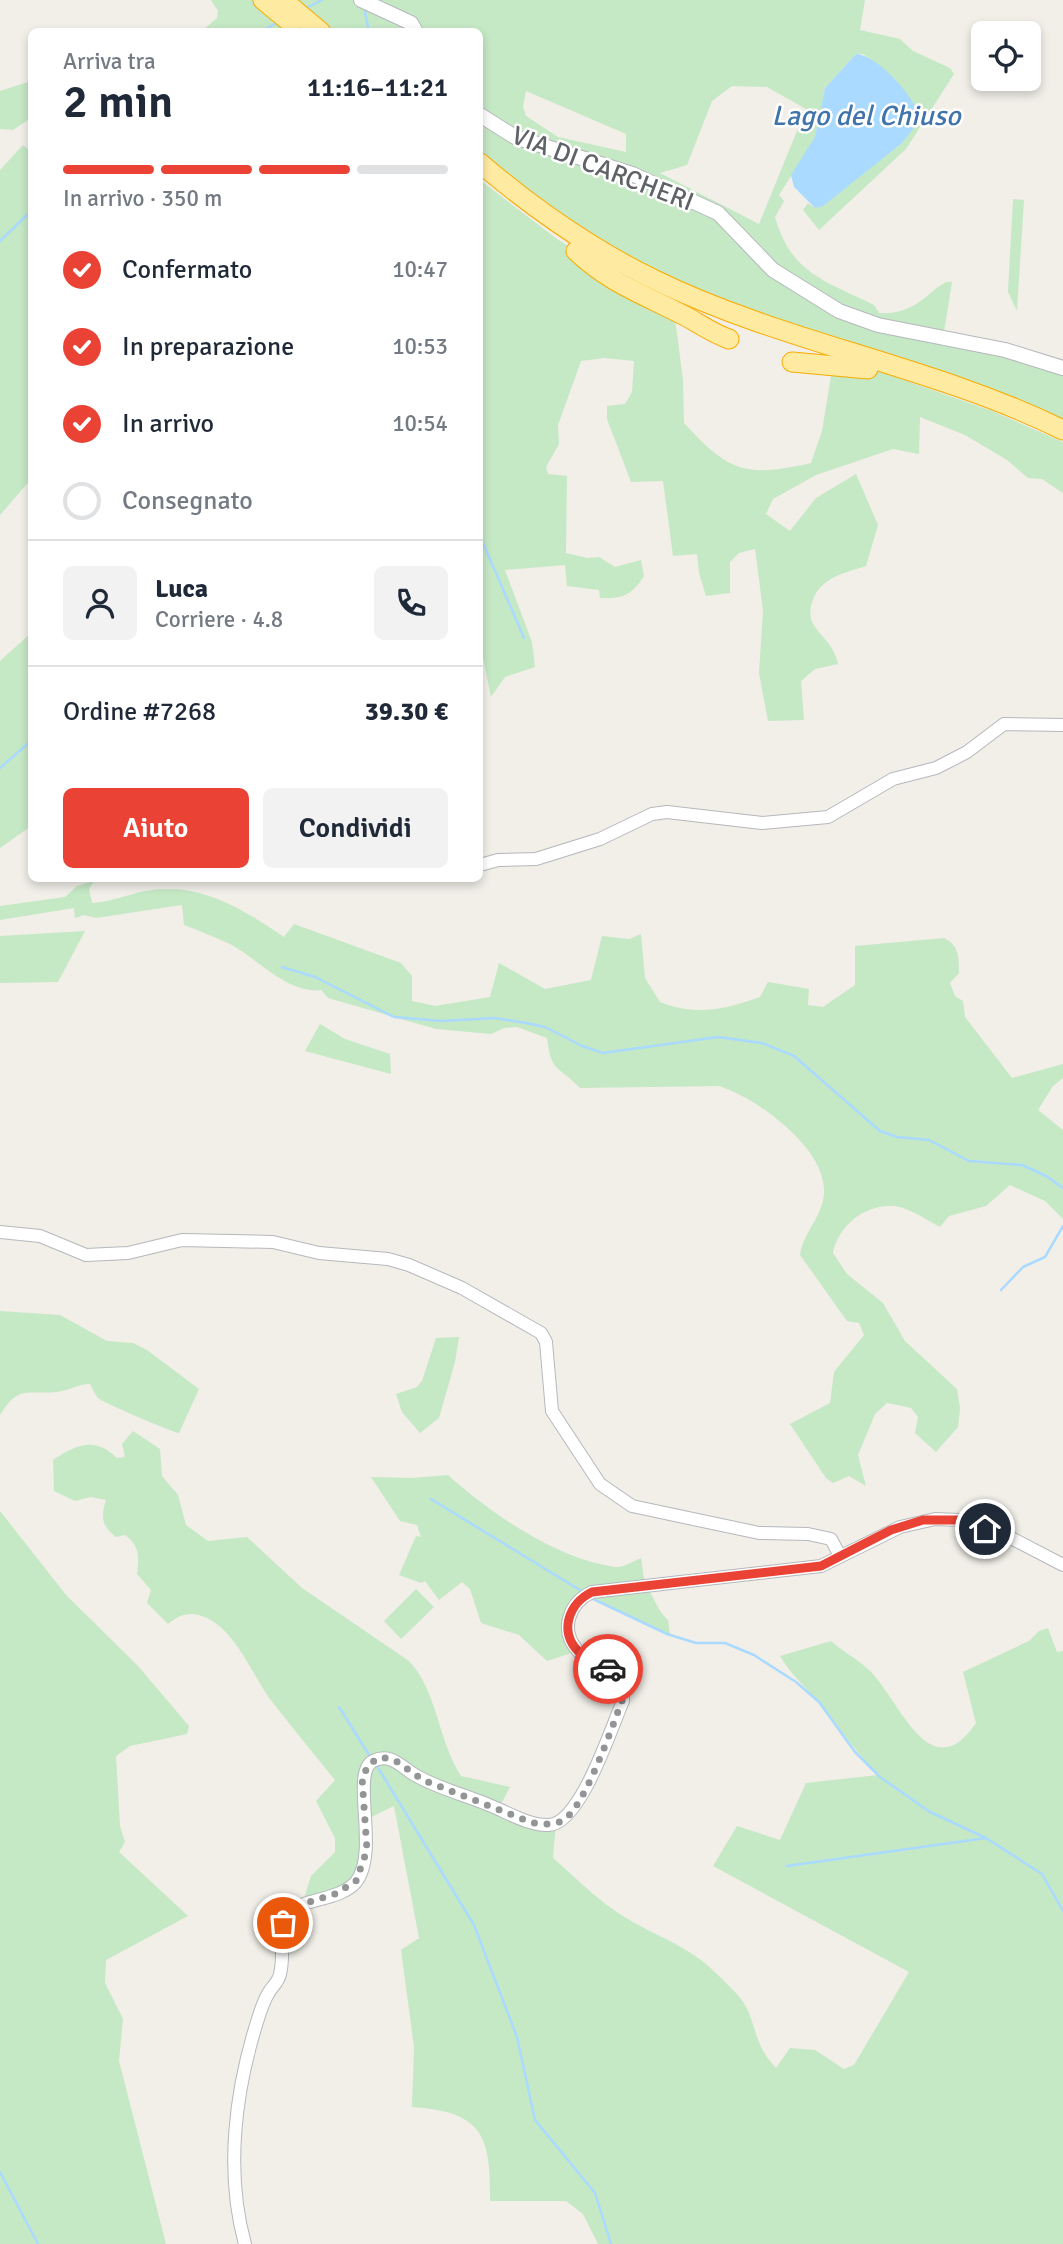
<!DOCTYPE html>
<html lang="it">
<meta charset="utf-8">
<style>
:root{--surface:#fff;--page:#f2f2f3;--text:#1f2937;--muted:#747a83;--line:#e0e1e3;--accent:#ea4335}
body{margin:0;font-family:Signika,sans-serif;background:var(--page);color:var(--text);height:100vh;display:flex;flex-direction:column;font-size:26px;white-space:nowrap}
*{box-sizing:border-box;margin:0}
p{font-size:23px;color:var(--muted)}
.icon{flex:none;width:38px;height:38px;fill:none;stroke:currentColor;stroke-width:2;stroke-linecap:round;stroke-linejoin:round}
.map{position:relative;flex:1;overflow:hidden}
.sheet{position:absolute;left:28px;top:28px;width:455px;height:854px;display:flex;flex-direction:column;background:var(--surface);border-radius:10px;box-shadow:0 4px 10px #0003}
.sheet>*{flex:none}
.fabs{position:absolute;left:971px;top:21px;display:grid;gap:14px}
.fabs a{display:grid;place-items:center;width:70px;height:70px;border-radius:10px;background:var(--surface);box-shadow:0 4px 10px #0003;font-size:35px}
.pin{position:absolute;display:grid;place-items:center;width:60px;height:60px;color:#fff;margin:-30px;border:4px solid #fff;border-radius:50%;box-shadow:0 2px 7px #0007}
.courier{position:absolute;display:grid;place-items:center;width:70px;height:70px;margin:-35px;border:5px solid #ea4335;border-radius:50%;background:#fff;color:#222;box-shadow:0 2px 9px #0007}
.overview em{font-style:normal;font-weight:600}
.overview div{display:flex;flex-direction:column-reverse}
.overview{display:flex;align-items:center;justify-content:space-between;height:119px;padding:0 35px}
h1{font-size:46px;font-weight:600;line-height:52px}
.bar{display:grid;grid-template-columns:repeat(4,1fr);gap:10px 7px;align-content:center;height:84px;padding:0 35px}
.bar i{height:9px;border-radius:5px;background:var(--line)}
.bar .on{background:var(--accent)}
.bar p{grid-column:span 4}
.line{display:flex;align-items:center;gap:18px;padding:0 35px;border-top:2px solid var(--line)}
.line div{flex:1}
.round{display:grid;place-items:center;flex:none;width:74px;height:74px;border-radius:10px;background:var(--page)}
ol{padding:0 35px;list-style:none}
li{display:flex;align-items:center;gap:21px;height:77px}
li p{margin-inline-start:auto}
li .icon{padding:7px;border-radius:50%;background:var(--accent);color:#fff;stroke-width:4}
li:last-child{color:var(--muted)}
li i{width:38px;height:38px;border:4px solid var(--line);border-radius:50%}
.primary-button{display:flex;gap:14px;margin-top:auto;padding:14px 35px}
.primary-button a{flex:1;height:80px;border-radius:10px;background:var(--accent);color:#fff;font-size:28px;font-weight:600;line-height:80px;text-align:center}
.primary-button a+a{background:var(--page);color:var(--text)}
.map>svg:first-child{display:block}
</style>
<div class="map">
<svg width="1063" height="2244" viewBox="0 0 1063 2244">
<rect width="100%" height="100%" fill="#f1efe8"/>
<g fill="#c5e8c5" fill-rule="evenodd">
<polygon points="211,0 263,0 301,31 201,32 217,18 218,11"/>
<path d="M283 0H865L860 30 900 39 913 51 950 68 954 74 906 149 819 230 803 210 808 203 815 208 902 143 875 62 863 54H856L825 88 815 138 779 195 784 201 775 217C791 274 826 281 874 305L879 313C921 317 935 279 952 282L943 338 1063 368V430L658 282 480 163V32L321 31ZM732 86 767 87 806 109 759 224 660 173 687 165 712 101ZM526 91 626 134V152L558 137 526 116 523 107Z"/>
<polygon points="31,81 31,118 13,130 0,129 0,91"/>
<polygon points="23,145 32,153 31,479 0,515 0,170"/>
<path d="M480 180 557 239 674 311 683 380 684 423C729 472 745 478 811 463L822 431 832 370 868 369 884 373 992 411 1063 442V493L1042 479 1028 478 1007 460 965 435 920 417 919 454 893 449 816 475 773 499 766 514 790 531 816 498 856 474 878 525 866 566C841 574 818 578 811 606 810 611 810 617 812 622 821 638 834 644 838 664L815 669 801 681 804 720 768 721 759 673 763 610 755 549 739 553 730 562V593L706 596 699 573 697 554 673 556 663 481 631 482 607 419V406L625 404 632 392 634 361 604 358 581 361 558 425 559 444 546 467 548 474 567 476 566 553 587 558 599 557 615 567 641 560 644 576C632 595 623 599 600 598L599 590 567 586 565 565 505 570 532 642 535 667 505 677 491 697 480 643Z"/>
<polygon points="1013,199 1024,200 1017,311 1008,292"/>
<polygon points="31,633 31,826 0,848 0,661"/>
<path d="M94 881 89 889 92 903C111 902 126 895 145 891 199 881 241 908 284 937L294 924 401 963 412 976V1001L435 1006 490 997 499 963 545 989 591 980 602 936 629 939 641 934 645 978 660 1002C696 1016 724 1010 760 997L768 982 809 989 808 1005 823 1007 855 985V946L944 938C959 945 959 958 959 973L950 983 955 996 963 1001 965 1017 1012 1078 1063 1064V1078L1053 1086 1038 1110 1063 1130V1219L1045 1201 1010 1185 986 1206 949 1216 940 1227C927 1220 908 1207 894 1206 865 1204 838 1226 833 1253L847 1274 883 1303 905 1341 957 1389 960 1408 958 1427 936 1452 915 1433 918 1417 911 1408 887 1403 875 1414 858 1455 866 1486 849 1476 833 1483 826 1478 790 1424 830 1403 834 1372 864 1335 859 1323 847 1321 800 1255C803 1232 824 1216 824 1191 825 1147 755 1097 719 1086L580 1088C558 1065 551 1073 547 1038L517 1027 504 1028 491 1034 436 1029 328 998 321 990C288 994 258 959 230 944 215 937 200 931 184 925L182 905 96 918 84 915 75 918 74 908 0 920V906L65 897 77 886Z"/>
<polygon points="85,931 58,982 0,983 0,936"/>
<polygon points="320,1024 345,1039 390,1054 391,1074 305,1051"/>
<path d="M0 1311 60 1315 107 1341 133 1343 147 1350 199 1389 179 1433C172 1432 104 1403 98 1398 95 1394 92 1388 90 1384 78 1384 68 1391 57 1392 26 1395 19 1384 0 1415Z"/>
<polygon points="459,1337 455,1362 439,1418 420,1433 402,1412 396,1394 417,1387 422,1381 436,1338"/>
<path d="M133 1431 160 1449 162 1476 178 1495 186 1525 208 1541 247 1537 302 1588 409 1661C437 1690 438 1740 461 1776L510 1787 499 1808 556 1823 553 1858C573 1875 592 1895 614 1910 639 1928 668 1938 694 1955 708 1964 722 1979 734 1991 759 2015 749 2041 776 2068L790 2048 815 2050 844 2069 854 2065 909 1972 713 1866 737 1826 780 1840 806 1783 878 1775C855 1752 839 1726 818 1702 803 1684 793 1677 780 1656L831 1641C843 1652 859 1660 870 1671 899 1699 930 1791 976 1723L963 1672 1029 1641 1039 1631 1048 1628 1057 1652 1063 1651V2244H598L583 2214 566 2201H490C491 2134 482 2112 412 2107L414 2047 401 1950 419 1938 394 1806 367 1819 356 1881 303 1902 311 1876 335 1852V1838L316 1801 335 1780C313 1753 291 1726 270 1699 252 1674 236 1632 207 1618 191 1611 181 1613 168 1624L147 1603 151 1590 137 1574C139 1558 140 1545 125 1535L116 1537C101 1526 101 1516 106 1500L91 1497 75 1501 54 1491 53 1460C76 1445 94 1436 117 1458L125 1457 122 1444Z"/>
<path d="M448 1475C490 1513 558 1560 616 1567 623 1568 634 1561 641 1558L645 1586C655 1596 656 1610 668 1620L670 1635 587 1595 569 1613 578 1651 547 1661 519 1635 481 1623 470 1589 462 1582 439 1600 425 1581 421 1583 399 1575 416 1536 421 1537 417 1525 400 1521 371 1477 411 1478Z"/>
<polygon points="0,1511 66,1595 138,1666 189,1726 187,1734 130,1746 116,1756 120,1826 125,1842 119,1852 188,1916 106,1960 105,1983 123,2019 119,2061 166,2244 0,2244"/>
<polygon points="416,1589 434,1607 401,1639 384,1621"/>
</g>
<path fill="#aadaff" d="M856 54C876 54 918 99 920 120L902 143 823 206 815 208 794 187 791 175 815 137 825 88Z"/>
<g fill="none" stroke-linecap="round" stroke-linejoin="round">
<g stroke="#aadaff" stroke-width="2.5">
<polyline points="364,7 369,32"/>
<polyline points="304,9 322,0"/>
<polyline points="261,32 276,23"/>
<polyline points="0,241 32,210"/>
<polyline points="480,536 524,638"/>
<polyline points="0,768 32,740"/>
<polyline points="282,967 315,977 394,1017 441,1021 495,1018 526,1023 545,1027 582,1046 603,1053 718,1037 762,1043 794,1056 880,1131 897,1137 929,1140 969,1161 1022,1165 1046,1176 1063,1188"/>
<polyline points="1001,1290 1023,1267 1045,1257 1063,1226"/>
<polyline points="431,1499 583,1592"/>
<polyline points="591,1598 667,1634 696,1643 725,1643 754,1655 796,1682 819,1702 855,1752 880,1777 930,1812 986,1838 1042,1874 1063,1911"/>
<polyline points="339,1707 371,1758"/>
<polyline points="377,1766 474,1925 517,2037 535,2120 595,2193 611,2244"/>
<polyline points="787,1866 986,1838"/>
<polyline points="0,2172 38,2244"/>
</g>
<defs>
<g id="minor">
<polyline points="480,865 498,860 536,859 600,839 652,814 667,812 762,823 828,817 893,779 936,768 967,752 1004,724 1063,725"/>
<polyline points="0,1232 40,1236 86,1255 128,1253 182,1240 273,1242 319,1253 388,1259 409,1265 462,1288 541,1333 546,1342 552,1411 600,1484 632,1506 759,1533 808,1534 831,1539 840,1556"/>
<path d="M245 2244C225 2172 235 2092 257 2022 260 2012 264 2000 269 1992 273 1986 279 1981 280 1974 286 1950 276 1937 288 1911 308 1898 340 1900 356 1882 380 1852 350 1773 373 1761 391 1752 401 1767 415 1775 437 1788 465 1795 489 1805 507 1812 529 1826 549 1825 581 1823 611 1728 623 1701 625 1669 595 1670 578 1651 559 1630 569 1603 592 1592L821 1566 900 1527 935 1519 959 1520 1011 1538 1063 1565"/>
</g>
<g id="tertiary">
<polyline points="361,0 411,23 416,32"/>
<polyline points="480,115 515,137 632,174 718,213 773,270 839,311 878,325 1005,350 1063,368"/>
</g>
<g id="trunk">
<polyline points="263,0 292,24"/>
<polyline points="283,0 321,32"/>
<path d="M480 163C534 209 591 249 655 280 784 343 933 366 1063 430"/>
<path d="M576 251C609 283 645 295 685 316 700 324 712 333 729 339"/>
<polyline points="792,362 868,369"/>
</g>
</defs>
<use href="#minor" stroke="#b5b8bc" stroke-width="14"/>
<use href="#tertiary" stroke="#b5b8bc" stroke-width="16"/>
<use href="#trunk" stroke="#f9ab00" stroke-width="21"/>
<use href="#minor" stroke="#fff" stroke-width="12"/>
<use href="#tertiary" stroke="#fff" stroke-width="14"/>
<use href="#trunk" stroke="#feeaa1" stroke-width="19"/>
</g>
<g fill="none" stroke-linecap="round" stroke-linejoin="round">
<path stroke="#929495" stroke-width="7" stroke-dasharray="0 12.6" d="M283 1923 288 1911 296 1906 335 1894 356 1881 367 1850 362 1777 370 1763 382 1757 396 1761 423 1780 533 1823C545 1824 555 1826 565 1819 586 1803 612 1727 622 1701L623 1690 608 1669"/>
<path stroke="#ea4335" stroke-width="9" d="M608 1669C599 1664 587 1659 579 1652 558 1632 569 1603 592 1592L821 1566 891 1530 923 1520H959L985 1529"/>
</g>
<g text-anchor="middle" stroke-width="5" stroke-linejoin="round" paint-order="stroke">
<g font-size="26" fill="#5f6368" stroke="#fff">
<text transform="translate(603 168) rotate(21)" y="9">VIA DI CARCHERI</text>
</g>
<g font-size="28" font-style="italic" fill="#4174aa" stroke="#fff">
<text x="866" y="125">Lago del Chiuso</text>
</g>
</g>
</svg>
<div class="fabs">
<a><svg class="icon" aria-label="locate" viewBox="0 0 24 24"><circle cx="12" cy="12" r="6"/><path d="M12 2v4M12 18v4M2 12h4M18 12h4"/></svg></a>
</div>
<div class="pin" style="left:283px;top:1923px;background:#ea580c"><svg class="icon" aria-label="bag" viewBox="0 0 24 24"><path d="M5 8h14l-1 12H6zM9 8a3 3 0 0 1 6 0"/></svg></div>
<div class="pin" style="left:985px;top:1529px;background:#1f2937"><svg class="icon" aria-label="home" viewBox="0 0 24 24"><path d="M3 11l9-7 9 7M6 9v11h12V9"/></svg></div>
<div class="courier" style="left:608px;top:1669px"><svg class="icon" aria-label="car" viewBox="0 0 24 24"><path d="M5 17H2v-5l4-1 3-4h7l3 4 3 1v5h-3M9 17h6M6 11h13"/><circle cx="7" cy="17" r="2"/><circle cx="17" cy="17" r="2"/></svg></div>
<section class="sheet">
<div class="overview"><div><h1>2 min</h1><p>Arriva tra</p></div><em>11:16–11:21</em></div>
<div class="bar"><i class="on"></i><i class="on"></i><i class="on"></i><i></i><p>In arrivo · 350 m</p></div>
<ol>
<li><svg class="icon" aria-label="check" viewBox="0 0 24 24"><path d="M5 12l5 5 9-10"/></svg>Confermato<p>10:47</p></li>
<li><svg class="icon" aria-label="check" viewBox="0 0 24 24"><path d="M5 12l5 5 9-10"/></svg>In preparazione<p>10:53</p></li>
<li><svg class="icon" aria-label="check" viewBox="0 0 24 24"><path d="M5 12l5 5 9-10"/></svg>In arrivo<p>10:54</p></li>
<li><i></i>Consegnato</li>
</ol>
<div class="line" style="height:126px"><a class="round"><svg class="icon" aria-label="person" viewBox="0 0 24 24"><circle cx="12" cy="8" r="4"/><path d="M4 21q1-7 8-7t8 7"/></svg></a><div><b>Luca</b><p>Corriere · 4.8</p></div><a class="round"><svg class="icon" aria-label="phone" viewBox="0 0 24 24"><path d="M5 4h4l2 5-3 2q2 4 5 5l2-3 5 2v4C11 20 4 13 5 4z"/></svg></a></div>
<div class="line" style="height:91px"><div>Ordine #7268</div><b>39.30 €</b></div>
<div class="primary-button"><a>Aiuto</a><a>Condividi</a></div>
</section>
</div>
